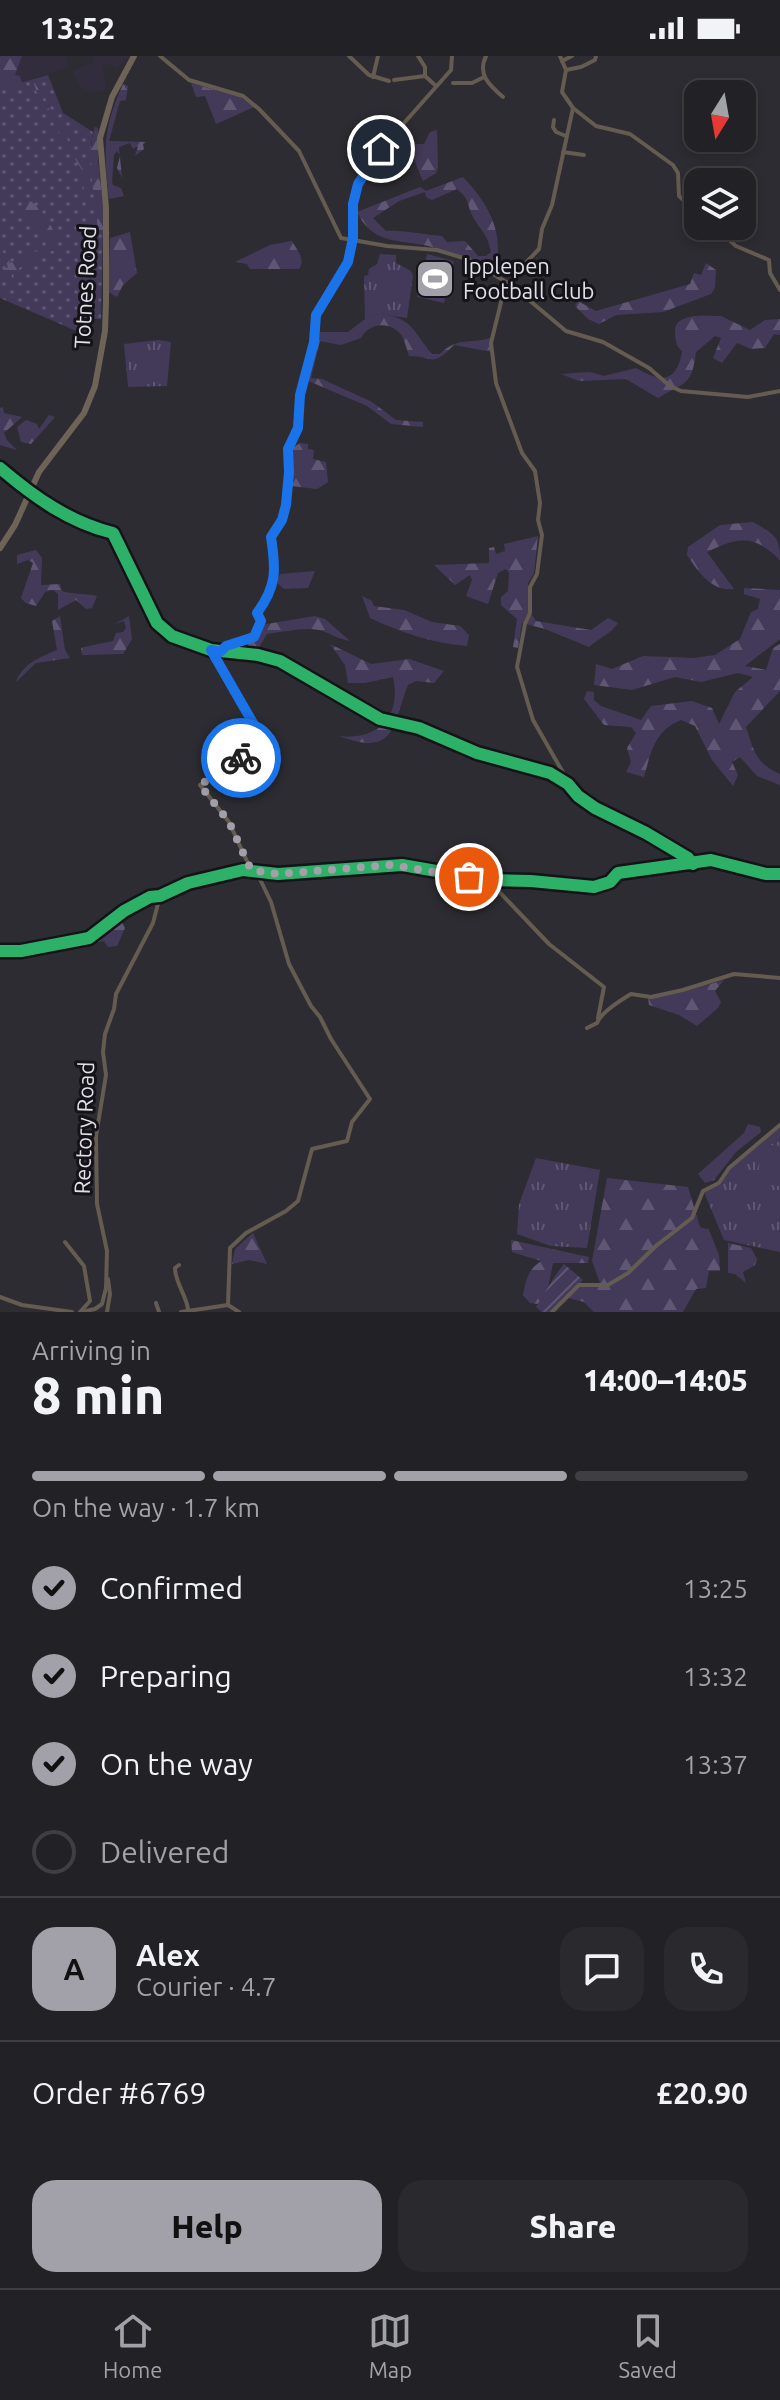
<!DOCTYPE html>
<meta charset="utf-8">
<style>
:root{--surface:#222126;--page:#2a292e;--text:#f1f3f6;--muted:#a2a3a7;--line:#3f3e43;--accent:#a2a0a8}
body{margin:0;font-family:Ubuntu,sans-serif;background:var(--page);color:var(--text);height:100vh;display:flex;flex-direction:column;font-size:30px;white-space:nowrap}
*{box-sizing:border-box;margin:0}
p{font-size:26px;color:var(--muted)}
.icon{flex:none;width:44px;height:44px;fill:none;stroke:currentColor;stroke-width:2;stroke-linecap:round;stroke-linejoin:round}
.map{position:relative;height:1256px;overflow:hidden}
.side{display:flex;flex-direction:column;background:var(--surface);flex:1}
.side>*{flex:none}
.needle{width:52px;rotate:191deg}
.fabs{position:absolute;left:684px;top:24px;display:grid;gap:16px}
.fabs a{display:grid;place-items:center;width:72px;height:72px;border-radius:16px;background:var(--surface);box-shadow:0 4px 12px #0003,0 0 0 2px var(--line);font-size:40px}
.pin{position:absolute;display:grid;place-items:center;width:68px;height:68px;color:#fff;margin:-34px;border:4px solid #fff;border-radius:50%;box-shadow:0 2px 8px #0007}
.courier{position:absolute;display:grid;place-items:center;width:80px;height:80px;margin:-40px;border:6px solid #1a73e8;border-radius:50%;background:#fff;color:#222;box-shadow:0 2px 10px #0007}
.summary em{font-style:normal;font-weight:800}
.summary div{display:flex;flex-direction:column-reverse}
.summary{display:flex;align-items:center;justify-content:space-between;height:136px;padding:0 32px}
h1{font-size:52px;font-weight:800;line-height:60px}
.bar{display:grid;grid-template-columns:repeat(4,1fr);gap:12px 8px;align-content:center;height:96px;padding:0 32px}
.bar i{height:10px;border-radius:6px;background:var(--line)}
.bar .active{background:var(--accent)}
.bar p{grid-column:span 4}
.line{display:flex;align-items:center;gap:20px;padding:0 32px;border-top:2px solid var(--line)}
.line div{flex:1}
.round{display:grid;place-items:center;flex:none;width:84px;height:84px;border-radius:24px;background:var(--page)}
ol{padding:0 32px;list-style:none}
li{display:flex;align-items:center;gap:24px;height:88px}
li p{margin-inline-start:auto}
li .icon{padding:8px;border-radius:50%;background:var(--accent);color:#111;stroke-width:4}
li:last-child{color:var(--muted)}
li i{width:44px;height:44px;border:4px solid var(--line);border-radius:50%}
.action{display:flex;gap:16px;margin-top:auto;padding:16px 32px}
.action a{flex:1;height:92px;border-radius:24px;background:var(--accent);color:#111;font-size:32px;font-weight:800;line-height:92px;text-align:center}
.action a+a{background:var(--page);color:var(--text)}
.status{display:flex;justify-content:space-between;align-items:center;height:56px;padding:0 40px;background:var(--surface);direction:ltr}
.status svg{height:22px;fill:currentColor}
.tab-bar{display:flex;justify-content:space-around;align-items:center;height:112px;border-top:2px solid var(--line);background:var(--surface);font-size:22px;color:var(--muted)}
.tab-bar a{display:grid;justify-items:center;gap:4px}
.tab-bar .active{color:var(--accent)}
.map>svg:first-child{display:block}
</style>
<div class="status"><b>13:52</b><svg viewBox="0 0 49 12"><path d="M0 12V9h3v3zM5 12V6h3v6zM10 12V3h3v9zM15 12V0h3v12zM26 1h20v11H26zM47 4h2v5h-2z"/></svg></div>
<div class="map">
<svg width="780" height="1256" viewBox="0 0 780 1256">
<defs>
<pattern id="grass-dots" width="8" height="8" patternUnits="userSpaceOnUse" patternTransform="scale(2)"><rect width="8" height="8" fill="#433a5a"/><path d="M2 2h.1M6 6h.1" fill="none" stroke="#5e5672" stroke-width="1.8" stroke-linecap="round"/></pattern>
<pattern id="forest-firs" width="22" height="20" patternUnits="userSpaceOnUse" patternTransform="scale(2)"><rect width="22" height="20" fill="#433a5a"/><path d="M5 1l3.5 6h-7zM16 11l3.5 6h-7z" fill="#5e5672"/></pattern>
<pattern id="park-tufts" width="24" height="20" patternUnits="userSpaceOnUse" patternTransform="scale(2)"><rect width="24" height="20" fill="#433a5a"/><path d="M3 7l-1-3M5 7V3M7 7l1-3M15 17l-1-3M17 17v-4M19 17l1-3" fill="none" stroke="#5e5672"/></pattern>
<pattern id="garden-furrows" width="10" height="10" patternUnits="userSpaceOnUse" patternTransform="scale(2)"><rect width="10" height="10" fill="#433a5a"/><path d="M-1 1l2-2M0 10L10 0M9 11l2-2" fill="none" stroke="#5e5672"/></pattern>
</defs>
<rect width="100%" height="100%" fill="#2d2c32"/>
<g fill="#312d3d">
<polygon points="22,0 66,0 69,11 22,27 20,20 15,20"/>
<polygon points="92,0 129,0 116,13 111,8 102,10 106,29 104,34 93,37 79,30 73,15 94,6"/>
</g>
<polygon fill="url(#grass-dots)" points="48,19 63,57 93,76 91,88 103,173 101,263 94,263 88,280 0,242 0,23 10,30"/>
<g fill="url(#forest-firs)" fill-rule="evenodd">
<polygon points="0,0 22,0 15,19 20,20 22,27 9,30 0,23"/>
<polygon points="37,26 42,42 86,114 89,146 85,147 82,114 39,44 34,27"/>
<polygon points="191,27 240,41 254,51 216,68 205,40 196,41"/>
<path d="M123 28 128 30 126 44 120 45 109 85 146 86 143 88 144 93 135 100 138 90 133 93 130 87 119 91 122 122 117 112 120 99 117 95 114 99 112 126 113 129 121 132 124 140 109 143C104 93 102 75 123 28Z"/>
<path d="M95 71 98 72V103L105 170 99 179C95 152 86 95 95 71Z"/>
<polygon points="437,74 438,111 436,117 423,125 403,77 411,75 413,88 424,88 430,76"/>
<path d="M463 121C489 148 506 179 494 216 473 203 452 196 428 190 398 183 373 189 357 156L420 131 426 135ZM457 133C471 145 466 147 473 161 482 177 487 176 491 196L486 200H478L465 185 447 186 442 180C423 179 406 174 386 175L373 162 399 145 425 136 426 141 432 144Z"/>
<path d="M23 140C39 148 59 175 57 193L34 202 12 217 11 226 0 222V216L8 211 0 191 10 207 23 199 48 192C41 176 19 155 23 140Z"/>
<polygon points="130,176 137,217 123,229 117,241 108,236 110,182"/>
<path d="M292 185C297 194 306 203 299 213H250L247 208 235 206 270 189Z"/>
<polygon points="706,207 716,214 715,232 711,238 663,256 616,259 599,268 588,263 575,250 578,245 596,255 690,228 694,217 701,219"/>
<path d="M379 258C413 261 413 276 432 298H440C456 281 471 288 490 282L492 296 454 289C430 313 434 300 409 300 407 294 405 286 402 280 392 265 369 266 361 282L341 289 320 285 311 322 322 323 372 346 396 364 423 366V371L391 368 367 350 306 324 317 276H348L365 263Z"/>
<path d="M721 260 750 274 765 264 780 263V279L774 278 765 292 751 293 737 287 722 307 713 302 721 282 715 280 696 296C692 330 685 326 658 342L626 323 579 325 561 318 590 316 604 320 636 312C660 326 677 328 682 295 675 289 676 285 675 276 674 256 706 260 721 260Z"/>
<polygon points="3,351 4,357 22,361 4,377 7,384 17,394 0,389 0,352"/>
<polygon points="49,359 55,361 31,388 21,386 17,371 26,364 37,368 39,373"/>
<polygon points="300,387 308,388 308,393 314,394 313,403 326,406 328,426 317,433 291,430 291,393"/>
<path d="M753 466C773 478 780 479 780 504 754 478 738 481 707 496L734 533C711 536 698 515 687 499L688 491 720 469Z"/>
<path d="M538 480 534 517 528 527V553L536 565 591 574 608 562 618 567C611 578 599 582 589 591L545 573 522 567 518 592 513 591 517 563 501 549V541L508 535 509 517 506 513 498 517 488 548 466 540 472 524 470 519 455 529 434 509 489 507V492L494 491 496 498 505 495 504 488Z"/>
<path d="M36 494 42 502 41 529 60 528 62 535C74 539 85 537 97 540L92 552 86 553 76 544 58 554V538L53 534 45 536 36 550 26 547 21 542 33 507 28 504 17 508V499Z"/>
<polygon points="315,515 308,532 284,533 276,526 280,518"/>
<path d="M744 532 780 534V583L745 610 766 614 773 592 780 588V635L746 671C754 695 755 707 780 718V729L757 720 740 701 732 706 738 719 733 730 712 704 695 670 681 664C655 674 651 696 644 721L626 716 631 706 627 692 636 677 631 671 604 669 584 643 587 635 594 636V644L601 650 641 664 651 650 692 645 712 652 719 668 735 636 753 621 738 617 701 626 675 621 632 634 594 629 596 608 612 613 643 600 694 602 715 599 740 583 751 556 758 553 760 543 744 538Z"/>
<path d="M362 540 372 545 374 550 404 554 432 566 460 570 469 579 467 590C431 587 403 577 370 562Z"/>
<path d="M60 560 65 594 70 602 36 607 16 626C22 608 40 601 57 594L52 565Z"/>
<polygon points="129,560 132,583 123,598 82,599 81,592 84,591 113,585 116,577 123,576 126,572 124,565 115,568"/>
<path d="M315 560 325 563 350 585C337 583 331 577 319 574 302 571 284 576 267 578L258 593 249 595 247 586 255 581 261 569Z"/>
<path d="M330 588 371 608 409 603 444 615 434 627 416 625 408 629C392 668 397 702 339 680 378 685 402 660 393 621L365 627H348L345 609Z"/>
<polygon points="120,862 125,872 117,890 108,891 104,885 97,886 98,882"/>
<polygon points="724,924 715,935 721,946 718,952 697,970 679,959 649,949 648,942 680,937"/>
<polygon points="748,1068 760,1071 761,1076 736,1096 714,1124 705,1127 698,1118 744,1077"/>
<polygon points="607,1122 688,1131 700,1171 709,1174 719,1199 720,1215 709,1215 706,1232 696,1233 683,1256 594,1256 584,1246 568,1242 580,1231 600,1227 592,1205"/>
<polygon points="253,1177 267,1208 249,1204 232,1208 235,1193"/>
<path d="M511 1184 589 1201 588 1207H553L547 1237 538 1248 530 1247 523 1239C526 1223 528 1214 541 1205L512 1196Z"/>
<polygon points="728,1187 751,1192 757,1203 755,1209 743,1216 746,1227 735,1218 728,1217"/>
</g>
<g fill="url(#park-tufts)">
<polygon points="380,198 396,199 396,207 411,215 413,220 407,262 379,258 365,263 364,220 368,219 369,213 377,208"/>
<polygon points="158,284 171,286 167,330 128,331 124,288"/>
<polygon points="780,1071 780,1196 724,1184 704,1136 720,1129 730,1113"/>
<polygon points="536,1102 600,1114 587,1192 551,1190 517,1178 519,1148"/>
</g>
<path fill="url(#garden-furrows)" d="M564 1208 583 1224 550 1256H542L536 1251C546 1237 552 1222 564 1208Z"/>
<g fill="#433a5a">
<polygon points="427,198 454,205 444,247 417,241"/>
<polygon points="762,1088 780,1090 780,1130 757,1127"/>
</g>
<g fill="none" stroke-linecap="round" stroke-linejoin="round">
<g stroke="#645b51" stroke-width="4">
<polyline points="160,0 189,24 243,40 259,53 299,95 341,182 387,190 437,194 470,204 511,229 566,275 603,286 649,312 670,330 681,335 748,341 780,335"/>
<polyline points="349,0 369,19 389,25"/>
<polyline points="418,0 425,11 425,20"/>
<path d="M486 0C477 18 489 29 503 41"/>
<polyline points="560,0 566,14 562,36 573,52 596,70 630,78 673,109 678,117 679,140 698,158"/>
<polyline points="562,5 572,0"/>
<polyline points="566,14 581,11 595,4 596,0"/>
<polyline points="373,21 378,0"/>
<polyline points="394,24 425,20 436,30"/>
<polyline points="453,27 472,27 484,21"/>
<polyline points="554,64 553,71 556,76 566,80"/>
<polyline points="563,96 584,99"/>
<polyline points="713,170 736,190 769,204 770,217 780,234"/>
<polyline points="506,226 491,287 496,327 522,397 535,415 540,447 538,464 542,479 537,518 530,531 530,557 525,568 517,611 533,664 569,727"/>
<polyline points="511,229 517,216 539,193 542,173 552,149 573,52"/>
<path d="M0 412C34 441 69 466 113 477L157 567 172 580 211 594 258 599 280 605 380 663 419 672 477 697 550 717 568 728 578 740 595 752 646 777 688 802 693 808"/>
<polyline points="212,594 257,674 262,689 200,729 229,766 251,814"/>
<path d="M220 596 226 590 254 581 261 565 257 557C277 530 276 514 271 481L282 464 286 449 289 416 288 393 298 372 300 339 314 286 316 259 348 206 353 182V148L358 128 381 93 451 14 452 0"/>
<polyline points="488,824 549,888 604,931 598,962"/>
<polyline points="0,895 21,895 89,882 124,855 150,841 160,840 188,827 243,814 278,818 402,809 488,824 531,825 594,831 610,826 618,817 711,804 766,818 780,818"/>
<path d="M587 972 597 967C601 956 621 944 631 938L651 941 683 934 734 918 780 922"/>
<polyline points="65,1186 84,1210 90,1245 80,1256"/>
<path d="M179 1209 175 1212C175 1226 186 1239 188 1253"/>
<polyline points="0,1241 22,1249 72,1256"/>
<polyline points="156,1247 159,1256"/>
<polyline points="228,1249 230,1192 246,1177 286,1155 298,1145 312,1093 347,1085 352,1066 370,1043 331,983 320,961 311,950 289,908 271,846 257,817"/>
<polyline points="81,1256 95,1253 102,1248 106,1232 107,1195 97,1148 96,1080 106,1019 103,996 105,978 114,953 116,938 153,867 160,840"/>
<polyline points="107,1256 110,1238 108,1223"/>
<polyline points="181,1256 228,1249 239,1256"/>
<polyline points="552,1256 579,1229 608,1229 628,1217 657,1189 692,1162 703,1135 719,1127 729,1112 780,1069"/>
</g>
<polyline stroke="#6e6357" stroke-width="6" points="0,492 15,469 39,416 84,357 95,330 105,275 106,245 106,152 100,82 112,41 134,0"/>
<defs>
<g id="cycleway">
<path d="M0 412C34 441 69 466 113 477L157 567 172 580 211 594 258 599 280 605 380 663 419 672 477 697 550 717 568 728 578 740 595 752 646 777 688 802 693 808"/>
<polyline points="0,895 21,895 89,882 124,855 150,841 160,840 188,827 243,814 278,818 402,809 488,824 531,825 594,831 610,826 618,817 711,804 766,818 780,818"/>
</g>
</defs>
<use href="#cycleway" stroke="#141318" stroke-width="17"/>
<use href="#cycleway" stroke="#2db169" stroke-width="12"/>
</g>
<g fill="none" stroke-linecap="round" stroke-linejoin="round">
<polyline stroke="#a2a0a8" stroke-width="8" stroke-dasharray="0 14.4" points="241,702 200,729 229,766 251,814 278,818 390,809 469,821"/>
<path stroke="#1a73e8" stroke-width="10" d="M241 702 262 689 257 674 211 594 220 596 226 590 254 581 261 565 257 557C277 530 276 514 271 481L282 464 286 449 289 416 288 393 298 372 300 339 314 286 316 259 348 206 353 182V148L358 128 381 93"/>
</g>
<defs>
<symbol id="stadium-square" viewBox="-11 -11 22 22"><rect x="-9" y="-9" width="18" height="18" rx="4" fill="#a2a0a8" stroke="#141318"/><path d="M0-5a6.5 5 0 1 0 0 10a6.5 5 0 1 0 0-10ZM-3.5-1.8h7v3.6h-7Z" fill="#fff"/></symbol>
</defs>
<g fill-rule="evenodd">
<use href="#stadium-square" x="413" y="201" width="44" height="44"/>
</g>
<g text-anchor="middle" stroke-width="6" stroke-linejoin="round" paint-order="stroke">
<g font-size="22" fill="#e1dfe7" stroke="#141318" text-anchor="start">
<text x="463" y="218">Ipplepen<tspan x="463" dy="25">Football Club</tspan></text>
</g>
<g font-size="22" fill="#e1dfe7" stroke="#141318">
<text transform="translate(85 231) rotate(-87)" y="8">Totnes Road</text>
<text transform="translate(84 1072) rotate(-88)" y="8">Rectory Road</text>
</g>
</g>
</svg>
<div class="fabs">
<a><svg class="needle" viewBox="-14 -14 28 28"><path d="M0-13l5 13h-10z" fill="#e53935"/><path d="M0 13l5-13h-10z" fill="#a2a3a7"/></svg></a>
<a><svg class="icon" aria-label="layers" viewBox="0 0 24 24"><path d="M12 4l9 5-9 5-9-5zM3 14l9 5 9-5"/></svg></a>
</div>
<div class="pin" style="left:469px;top:821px;background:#ea580c"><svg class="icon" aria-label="bag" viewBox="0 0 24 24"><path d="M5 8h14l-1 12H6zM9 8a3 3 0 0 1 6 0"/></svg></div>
<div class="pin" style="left:381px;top:93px;background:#1f2937"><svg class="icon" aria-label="home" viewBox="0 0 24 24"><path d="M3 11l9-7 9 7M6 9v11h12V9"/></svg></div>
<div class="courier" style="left:241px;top:702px"><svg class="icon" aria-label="bike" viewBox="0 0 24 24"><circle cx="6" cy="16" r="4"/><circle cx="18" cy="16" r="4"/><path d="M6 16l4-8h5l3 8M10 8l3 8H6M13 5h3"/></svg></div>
</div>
<section class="side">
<div class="summary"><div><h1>8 min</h1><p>Arriving in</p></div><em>14:00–14:05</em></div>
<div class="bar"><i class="active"></i><i class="active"></i><i class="active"></i><i></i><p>On the way · 1.7 km</p></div>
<ol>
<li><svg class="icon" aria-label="check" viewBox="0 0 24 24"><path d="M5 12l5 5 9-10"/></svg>Confirmed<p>13:25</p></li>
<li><svg class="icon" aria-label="check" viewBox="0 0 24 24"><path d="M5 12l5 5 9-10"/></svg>Preparing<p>13:32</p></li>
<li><svg class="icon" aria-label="check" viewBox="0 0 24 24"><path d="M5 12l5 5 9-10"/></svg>On the way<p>13:37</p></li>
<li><i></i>Delivered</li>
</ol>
<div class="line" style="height:144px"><b class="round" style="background:var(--accent);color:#111">A</b><div><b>Alex</b><p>Courier · 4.7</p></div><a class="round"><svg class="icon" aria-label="chat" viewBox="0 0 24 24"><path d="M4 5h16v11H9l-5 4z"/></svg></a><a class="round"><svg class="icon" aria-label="phone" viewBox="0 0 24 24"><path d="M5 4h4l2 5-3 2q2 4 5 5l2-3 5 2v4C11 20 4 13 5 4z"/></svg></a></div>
<div class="line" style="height:104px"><div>Order #6769</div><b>£20.90</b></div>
<div class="action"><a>Help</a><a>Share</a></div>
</section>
<nav class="tab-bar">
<a class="active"><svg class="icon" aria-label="home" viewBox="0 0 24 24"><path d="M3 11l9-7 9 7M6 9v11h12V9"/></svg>Home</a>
<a><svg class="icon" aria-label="map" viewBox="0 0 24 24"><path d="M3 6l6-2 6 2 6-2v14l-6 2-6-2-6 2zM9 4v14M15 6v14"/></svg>Map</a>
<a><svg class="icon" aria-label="saved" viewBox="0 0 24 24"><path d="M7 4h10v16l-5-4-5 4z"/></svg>Saved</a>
</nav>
